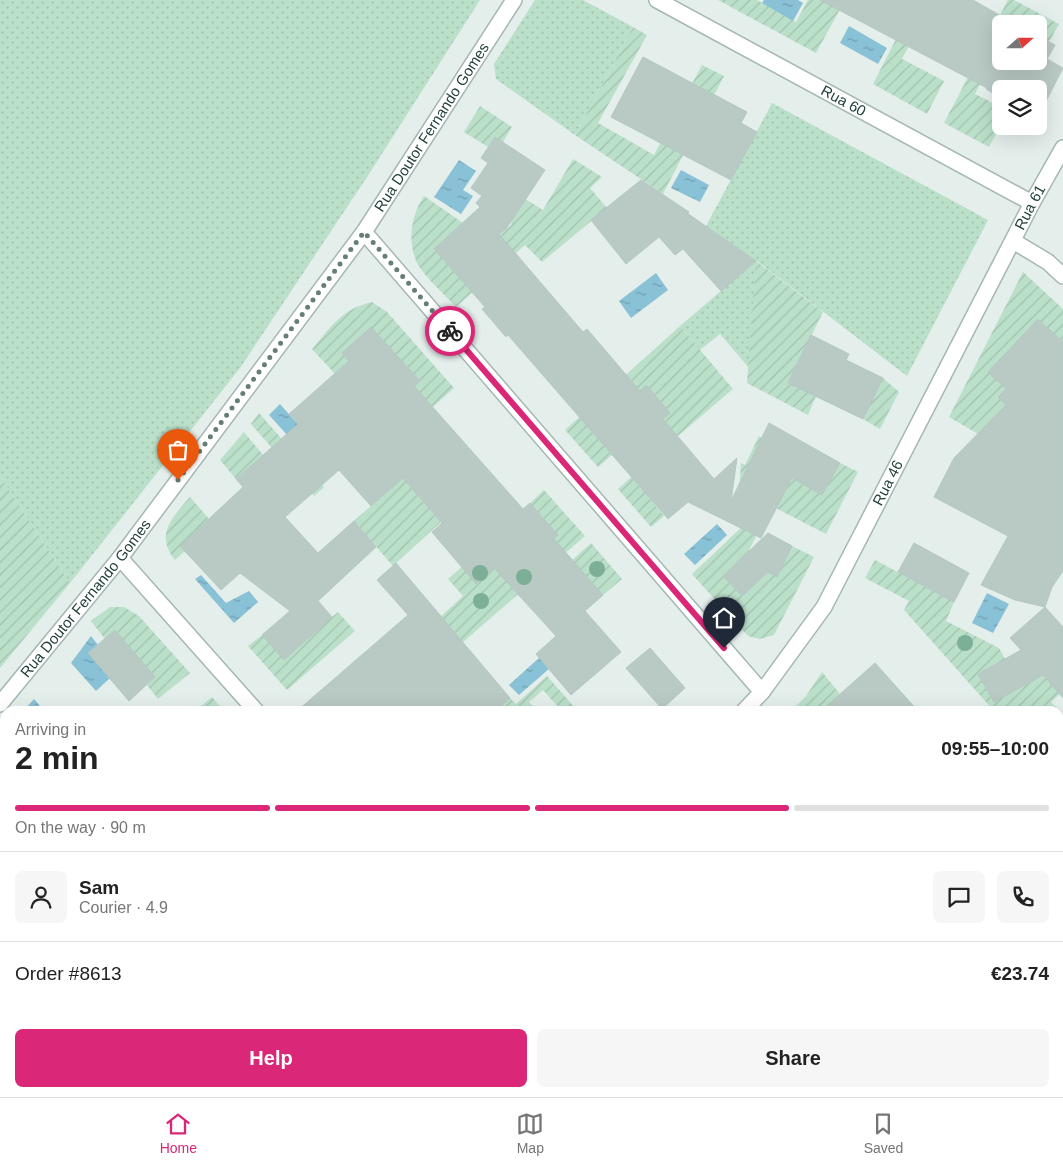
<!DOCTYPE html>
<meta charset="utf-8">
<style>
:root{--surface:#fff;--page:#f6f6f6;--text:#222;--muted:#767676;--line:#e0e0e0;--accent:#db2777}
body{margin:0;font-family:Arial,sans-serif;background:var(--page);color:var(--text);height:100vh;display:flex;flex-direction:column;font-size:19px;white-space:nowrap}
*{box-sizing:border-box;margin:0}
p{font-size:16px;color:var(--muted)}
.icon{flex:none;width:28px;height:28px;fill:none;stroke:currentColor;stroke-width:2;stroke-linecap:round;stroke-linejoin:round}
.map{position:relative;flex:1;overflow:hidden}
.sheet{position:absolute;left:0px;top:706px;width:1064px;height:391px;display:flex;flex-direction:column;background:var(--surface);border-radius:15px 15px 0 0;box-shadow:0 5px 20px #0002}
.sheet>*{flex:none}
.needle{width:32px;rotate:69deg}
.fabs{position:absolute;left:992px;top:15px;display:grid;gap:10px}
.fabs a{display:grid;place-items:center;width:55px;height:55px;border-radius:8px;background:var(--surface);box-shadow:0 5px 20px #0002;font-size:25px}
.pin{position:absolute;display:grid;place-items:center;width:42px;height:42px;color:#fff;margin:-51px -21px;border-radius:50% 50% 50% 0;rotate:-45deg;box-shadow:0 0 5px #0007}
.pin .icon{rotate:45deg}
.courier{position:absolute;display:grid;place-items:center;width:50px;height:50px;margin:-25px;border:4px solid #db2777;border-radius:50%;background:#fff;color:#222;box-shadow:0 1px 6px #0007}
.head em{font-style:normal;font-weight:700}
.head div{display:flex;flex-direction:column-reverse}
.head{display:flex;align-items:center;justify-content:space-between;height:85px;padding:0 15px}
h1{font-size:32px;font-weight:700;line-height:38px}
.bar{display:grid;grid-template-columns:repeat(4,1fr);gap:8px 5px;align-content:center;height:60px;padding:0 15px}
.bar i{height:6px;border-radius:4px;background:var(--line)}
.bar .on{background:var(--accent)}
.bar p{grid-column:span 4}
.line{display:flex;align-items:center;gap:12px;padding:0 15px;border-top:1px solid var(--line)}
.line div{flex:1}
.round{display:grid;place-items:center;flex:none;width:52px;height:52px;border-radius:8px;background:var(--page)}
.cta{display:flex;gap:10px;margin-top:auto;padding:10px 15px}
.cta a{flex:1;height:58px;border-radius:8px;background:var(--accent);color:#fff;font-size:20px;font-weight:700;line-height:58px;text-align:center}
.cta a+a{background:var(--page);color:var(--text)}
.menu{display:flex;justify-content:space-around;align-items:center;height:70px;border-top:1px solid var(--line);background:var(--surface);font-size:14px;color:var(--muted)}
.menu a{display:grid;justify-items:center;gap:2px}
.menu .on{color:var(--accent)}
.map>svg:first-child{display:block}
</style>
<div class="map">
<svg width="1063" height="1097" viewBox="0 0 1063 1097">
<defs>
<pattern id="grass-dots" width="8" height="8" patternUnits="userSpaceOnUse" patternTransform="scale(1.25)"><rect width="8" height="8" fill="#bbe0ca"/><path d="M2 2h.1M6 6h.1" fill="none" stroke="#a0c1ae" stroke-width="1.8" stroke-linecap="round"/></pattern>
<pattern id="forest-crowns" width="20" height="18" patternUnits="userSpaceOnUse" patternTransform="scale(1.25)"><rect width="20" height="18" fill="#bbe0ca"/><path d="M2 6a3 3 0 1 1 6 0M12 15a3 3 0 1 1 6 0" fill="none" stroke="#a0c1ae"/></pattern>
<pattern id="garden-furrows" width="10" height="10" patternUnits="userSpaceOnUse" patternTransform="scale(1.25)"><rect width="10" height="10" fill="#bbe0ca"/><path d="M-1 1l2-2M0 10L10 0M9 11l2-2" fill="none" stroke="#a0c1ae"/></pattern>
<pattern id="water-ripples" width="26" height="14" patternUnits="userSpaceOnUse" patternTransform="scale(1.25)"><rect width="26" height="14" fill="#89c1d6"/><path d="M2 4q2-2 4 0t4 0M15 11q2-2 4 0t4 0" fill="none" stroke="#709eaf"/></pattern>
</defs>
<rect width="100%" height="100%" fill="#e4eeeb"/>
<g fill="url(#grass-dots)">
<polygon points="0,0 480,0 369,174 240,368 70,583 0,476"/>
<polygon points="535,0 583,0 633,27 575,135 496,79 494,64"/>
<polygon points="772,103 988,220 907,376 757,261 749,368 720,334 700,350 680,326 756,261 706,226"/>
</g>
<polygon fill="url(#forest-crowns)" points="1063,957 1063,1097 945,1097 940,1093 1059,1092 1059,961"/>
<g fill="url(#garden-furrows)" fill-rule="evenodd">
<polygon points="718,0 757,0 796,22 808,0 845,0 816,53"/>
<polygon points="916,0 933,0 902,59 944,81 927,114 873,84"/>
<polygon points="1008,0 1014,0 1059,24 1049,42 1039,37 1039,24 1015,24 1000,15"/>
<polygon points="633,27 647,35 598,123 654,155 702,65 724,76 663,194 575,135"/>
<polygon points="979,56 991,62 975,94 1001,107 1001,125 989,147 944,123"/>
<polygon points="480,106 512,127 503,142 495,137 488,147 464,132"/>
<path d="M573 159 602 177 590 188 607 208 542 262 525 245 456 307C445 295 424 276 417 263 407 241 411 216 424 196L463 223 434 249 456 274 512 224 504 218 519 195 543 210Z"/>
<polygon points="756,261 823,312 788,383 816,396 808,415 747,383"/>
<polygon points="1023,272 1063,309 1063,342 1038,319 989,372 1006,389 1006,405 978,434 949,417"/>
<path d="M372 302 387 312 454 388 396 440 312 349C331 327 341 309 372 302ZM371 327 420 381 391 407Z"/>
<polygon points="680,326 733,389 672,441 646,386 592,431 612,455 598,467 565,430"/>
<polygon points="883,378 899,392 880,429 863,419"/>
<polygon points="259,413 324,487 314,496 251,424"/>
<polygon points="244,432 263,455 236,479 220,460"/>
<polygon points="759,436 780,447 786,490 792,478 822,495 840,463 858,472 826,534 739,489 741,463 745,465"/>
<polygon points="646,464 660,482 646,494 664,516 651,527 618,489"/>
<polygon points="0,476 70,583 0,668"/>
<polygon points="405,476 418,496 441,522 393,566 354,521"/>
<polygon points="544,490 585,536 462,643 439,618 463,596 448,579 480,551 506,581 558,536 530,503"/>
<path d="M190 497 209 519 181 546 185 551 175 560C154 534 173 517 190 497Z"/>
<polygon points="746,523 760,529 748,552 723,576 742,596 768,572 777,576 792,546 814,557 774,635 760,639 748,636 692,574"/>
<polygon points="591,543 622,579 603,595 581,570 541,588"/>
<path d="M875 560 954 602 946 621 999 648 1019 684 1036 667 1060 694 1051 702 1063 715V739L1059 742V711H994L904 610 909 601 865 578ZM1001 661 1016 690 994 702 979 674Z"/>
<polygon points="110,607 124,607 139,616 190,673 158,699 147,685 155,677 115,631 105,639 91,621"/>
<polygon points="338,612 355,631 287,690 248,646 262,635 332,617"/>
<polygon points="822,672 840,694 821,711 791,711 806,696"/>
<polygon points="547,676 577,710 562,711 543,690 529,702 537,711 496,711 510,698 516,704"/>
<polygon points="212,697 224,711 195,711"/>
<polygon points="1059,757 1063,764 1063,789 1059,784"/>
<polygon points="1059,802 1063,807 1063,863 1059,867"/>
<polygon points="5,832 5,956 2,959 5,963 5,991 0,986 0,836"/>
<polygon points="0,1045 5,1051 5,1082 0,1077"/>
<polygon points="157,1092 187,1093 191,1097 152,1097"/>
<polygon points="476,1092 498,1092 498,1093 493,1097 470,1097"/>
<polygon points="749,1092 803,1092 803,1093 798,1097 744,1097"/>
<polygon points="911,1092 940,1093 945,1097 906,1097"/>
<polygon points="259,1093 289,1093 286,1095 288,1097 263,1097"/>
<polygon points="311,1093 380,1093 374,1097 315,1097"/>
<polygon points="417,1093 439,1093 443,1097 421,1097"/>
</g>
<g fill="url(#water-ripples)">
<polygon points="764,0 798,0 803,3 793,21 762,3"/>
<polygon points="849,26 887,48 878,64 840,43"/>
<polygon points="459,160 476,171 463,190 473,196 461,214 434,197"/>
<polygon points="681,170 709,185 700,202 671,188"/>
<polygon points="656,273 668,290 631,318 619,301"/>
<polygon points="280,404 310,438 299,448 269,415"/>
<polygon points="717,524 727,535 695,565 684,554"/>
<polygon points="201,575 226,603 249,591 258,602 234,623 195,579"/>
<polygon points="987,593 1009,604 993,633 972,623"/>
<polygon points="91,636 98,645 110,678 96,691 71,663"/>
<polygon points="540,657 550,668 519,695 509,685"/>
<polygon points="34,699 44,711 23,711"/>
</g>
<g fill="#b9c9c4" stroke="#b5c8c3">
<polygon points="820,0 973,0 1015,24 1001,24 1001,61 1039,61 1039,37 1055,45 1047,59 1063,68 1039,115 1039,89 1001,89 1001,98 986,89 987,88"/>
<polygon points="643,57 747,112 741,123 757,132 731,180 611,117"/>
<polygon points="495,137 545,170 506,229 499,234 583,332 587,329 640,391 646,385 670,413 663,419 714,479 737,458 731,501 769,423 840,463 822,495 792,478 761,538 688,502 668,519 508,335 506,337 482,309 485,307 434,249 480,207 476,203 482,196 471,188 488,163 481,158"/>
<polygon points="641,180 689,212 687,213 756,261 721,291 683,249 675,255 659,237 626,264 591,220"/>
<polygon points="1038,319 1063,342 1063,571 1052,587 1045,607 1015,600 981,585 1008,536 934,497 954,458 1006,405 998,397 1006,389 988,372"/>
<polygon points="371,327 420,381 414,386 523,509 530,503 558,535 554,539 603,595 585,611 621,652 571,695 536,654 556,636 494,568 476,584 432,532 442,523 403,478 371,506 339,470 285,517 318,553 354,521 376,547 318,601 332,617 284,660 262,635 290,611 240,573 221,590 180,546 243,487 236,479 298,424 289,414 349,361 342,353"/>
<polygon points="811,335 849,354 846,360 883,378 863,419 788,383"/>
<polygon points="768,533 792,546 777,577 768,572 742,596 723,576"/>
<polygon points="914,543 969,573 954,602 898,572"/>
<polygon points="396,563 510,698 496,711 297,711 408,615 377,580"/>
<polygon points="1045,607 1063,627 1063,698 1043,675 994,702 978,674 1021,650 1010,638"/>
<polygon points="115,630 155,677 129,701 88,653"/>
<polygon points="650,648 685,688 662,709 626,668"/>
<polygon points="875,663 918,711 821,711"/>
</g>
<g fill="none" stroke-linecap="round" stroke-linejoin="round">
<defs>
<g id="minor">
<path id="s1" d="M657 0 1032 203"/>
<polyline points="364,232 762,692"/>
<polyline points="1013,241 1048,262 1063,276"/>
<polyline points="120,558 256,711"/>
<path id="s2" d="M0 704 120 558 364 232 514 0"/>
<path id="s3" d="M744 711 762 692 824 607 1032 203 1063 148"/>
<polyline points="1059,922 1063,918"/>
<polyline points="0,1027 5,1032"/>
<polyline points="60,1092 65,1097"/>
<polyline points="594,1092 598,1097"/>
<polyline points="860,1097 865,1092"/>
</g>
</defs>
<use href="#minor" stroke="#a6b7b3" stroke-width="18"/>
<use href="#minor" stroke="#fff" stroke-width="15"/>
</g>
<g fill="#7daf97">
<circle cx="597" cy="569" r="8"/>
<circle cx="480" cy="573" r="8"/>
<circle cx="524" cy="577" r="8"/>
<circle cx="481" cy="601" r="8"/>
<circle cx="965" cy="643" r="8"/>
</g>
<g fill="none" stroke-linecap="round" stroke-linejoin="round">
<polyline stroke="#667e79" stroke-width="5" stroke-dasharray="0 9" points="178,480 364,232 450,331"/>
<polyline stroke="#db2777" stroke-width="6" points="450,331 724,648"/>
</g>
<g text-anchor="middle" stroke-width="4" stroke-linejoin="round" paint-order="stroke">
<g font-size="15" fill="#22413c" stroke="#f5faf8">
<text dy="5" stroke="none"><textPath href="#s1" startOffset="212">Rua 60</textPath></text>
<text dy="5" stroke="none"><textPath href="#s2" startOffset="721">Rua Doutor Fernando Gomes</textPath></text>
<text dy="5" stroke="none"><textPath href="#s3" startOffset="581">Rua 61</textPath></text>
<text dy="5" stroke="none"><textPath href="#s3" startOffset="271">Rua 46</textPath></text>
<text dy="5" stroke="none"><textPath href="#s2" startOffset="136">Rua Doutor Fernando Gomes</textPath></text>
</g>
</g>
</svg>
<div class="fabs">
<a><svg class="needle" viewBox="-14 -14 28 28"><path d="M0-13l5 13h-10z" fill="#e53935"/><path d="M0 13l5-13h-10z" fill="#767676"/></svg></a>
<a><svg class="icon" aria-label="layers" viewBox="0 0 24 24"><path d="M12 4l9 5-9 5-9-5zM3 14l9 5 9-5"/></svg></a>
</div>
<div class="pin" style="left:178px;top:480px;background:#ea580c"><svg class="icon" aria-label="bag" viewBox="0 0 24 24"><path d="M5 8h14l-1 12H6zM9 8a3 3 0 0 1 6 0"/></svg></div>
<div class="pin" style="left:724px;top:648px;background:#1f2937"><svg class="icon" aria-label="home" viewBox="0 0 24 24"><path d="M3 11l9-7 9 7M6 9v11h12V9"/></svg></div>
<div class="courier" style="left:450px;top:331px"><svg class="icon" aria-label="bike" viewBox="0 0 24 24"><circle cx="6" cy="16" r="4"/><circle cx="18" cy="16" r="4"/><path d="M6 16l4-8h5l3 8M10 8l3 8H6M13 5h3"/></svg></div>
<section class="sheet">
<div class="head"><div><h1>2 min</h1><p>Arriving in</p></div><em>09:55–10:00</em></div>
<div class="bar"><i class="on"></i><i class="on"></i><i class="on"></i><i></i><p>On the way · 90 m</p></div>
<div class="line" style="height:90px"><a class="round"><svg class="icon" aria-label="person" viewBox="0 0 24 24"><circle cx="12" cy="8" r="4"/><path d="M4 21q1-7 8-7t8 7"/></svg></a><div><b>Sam</b><p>Courier · 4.9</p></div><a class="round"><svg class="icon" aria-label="chat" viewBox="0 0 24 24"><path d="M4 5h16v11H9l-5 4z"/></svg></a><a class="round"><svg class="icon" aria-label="phone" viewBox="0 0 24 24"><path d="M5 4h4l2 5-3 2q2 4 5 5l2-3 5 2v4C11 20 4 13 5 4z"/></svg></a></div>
<div class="line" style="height:65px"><div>Order #8613</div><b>€23.74</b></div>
<div class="cta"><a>Help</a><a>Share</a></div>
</section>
</div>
<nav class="menu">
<a class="on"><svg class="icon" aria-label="home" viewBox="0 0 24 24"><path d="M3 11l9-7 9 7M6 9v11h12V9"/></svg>Home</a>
<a><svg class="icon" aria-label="map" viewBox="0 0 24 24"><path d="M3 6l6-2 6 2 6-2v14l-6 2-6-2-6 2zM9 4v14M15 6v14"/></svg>Map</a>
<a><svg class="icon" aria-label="saved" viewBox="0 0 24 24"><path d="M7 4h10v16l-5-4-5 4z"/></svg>Saved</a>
</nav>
